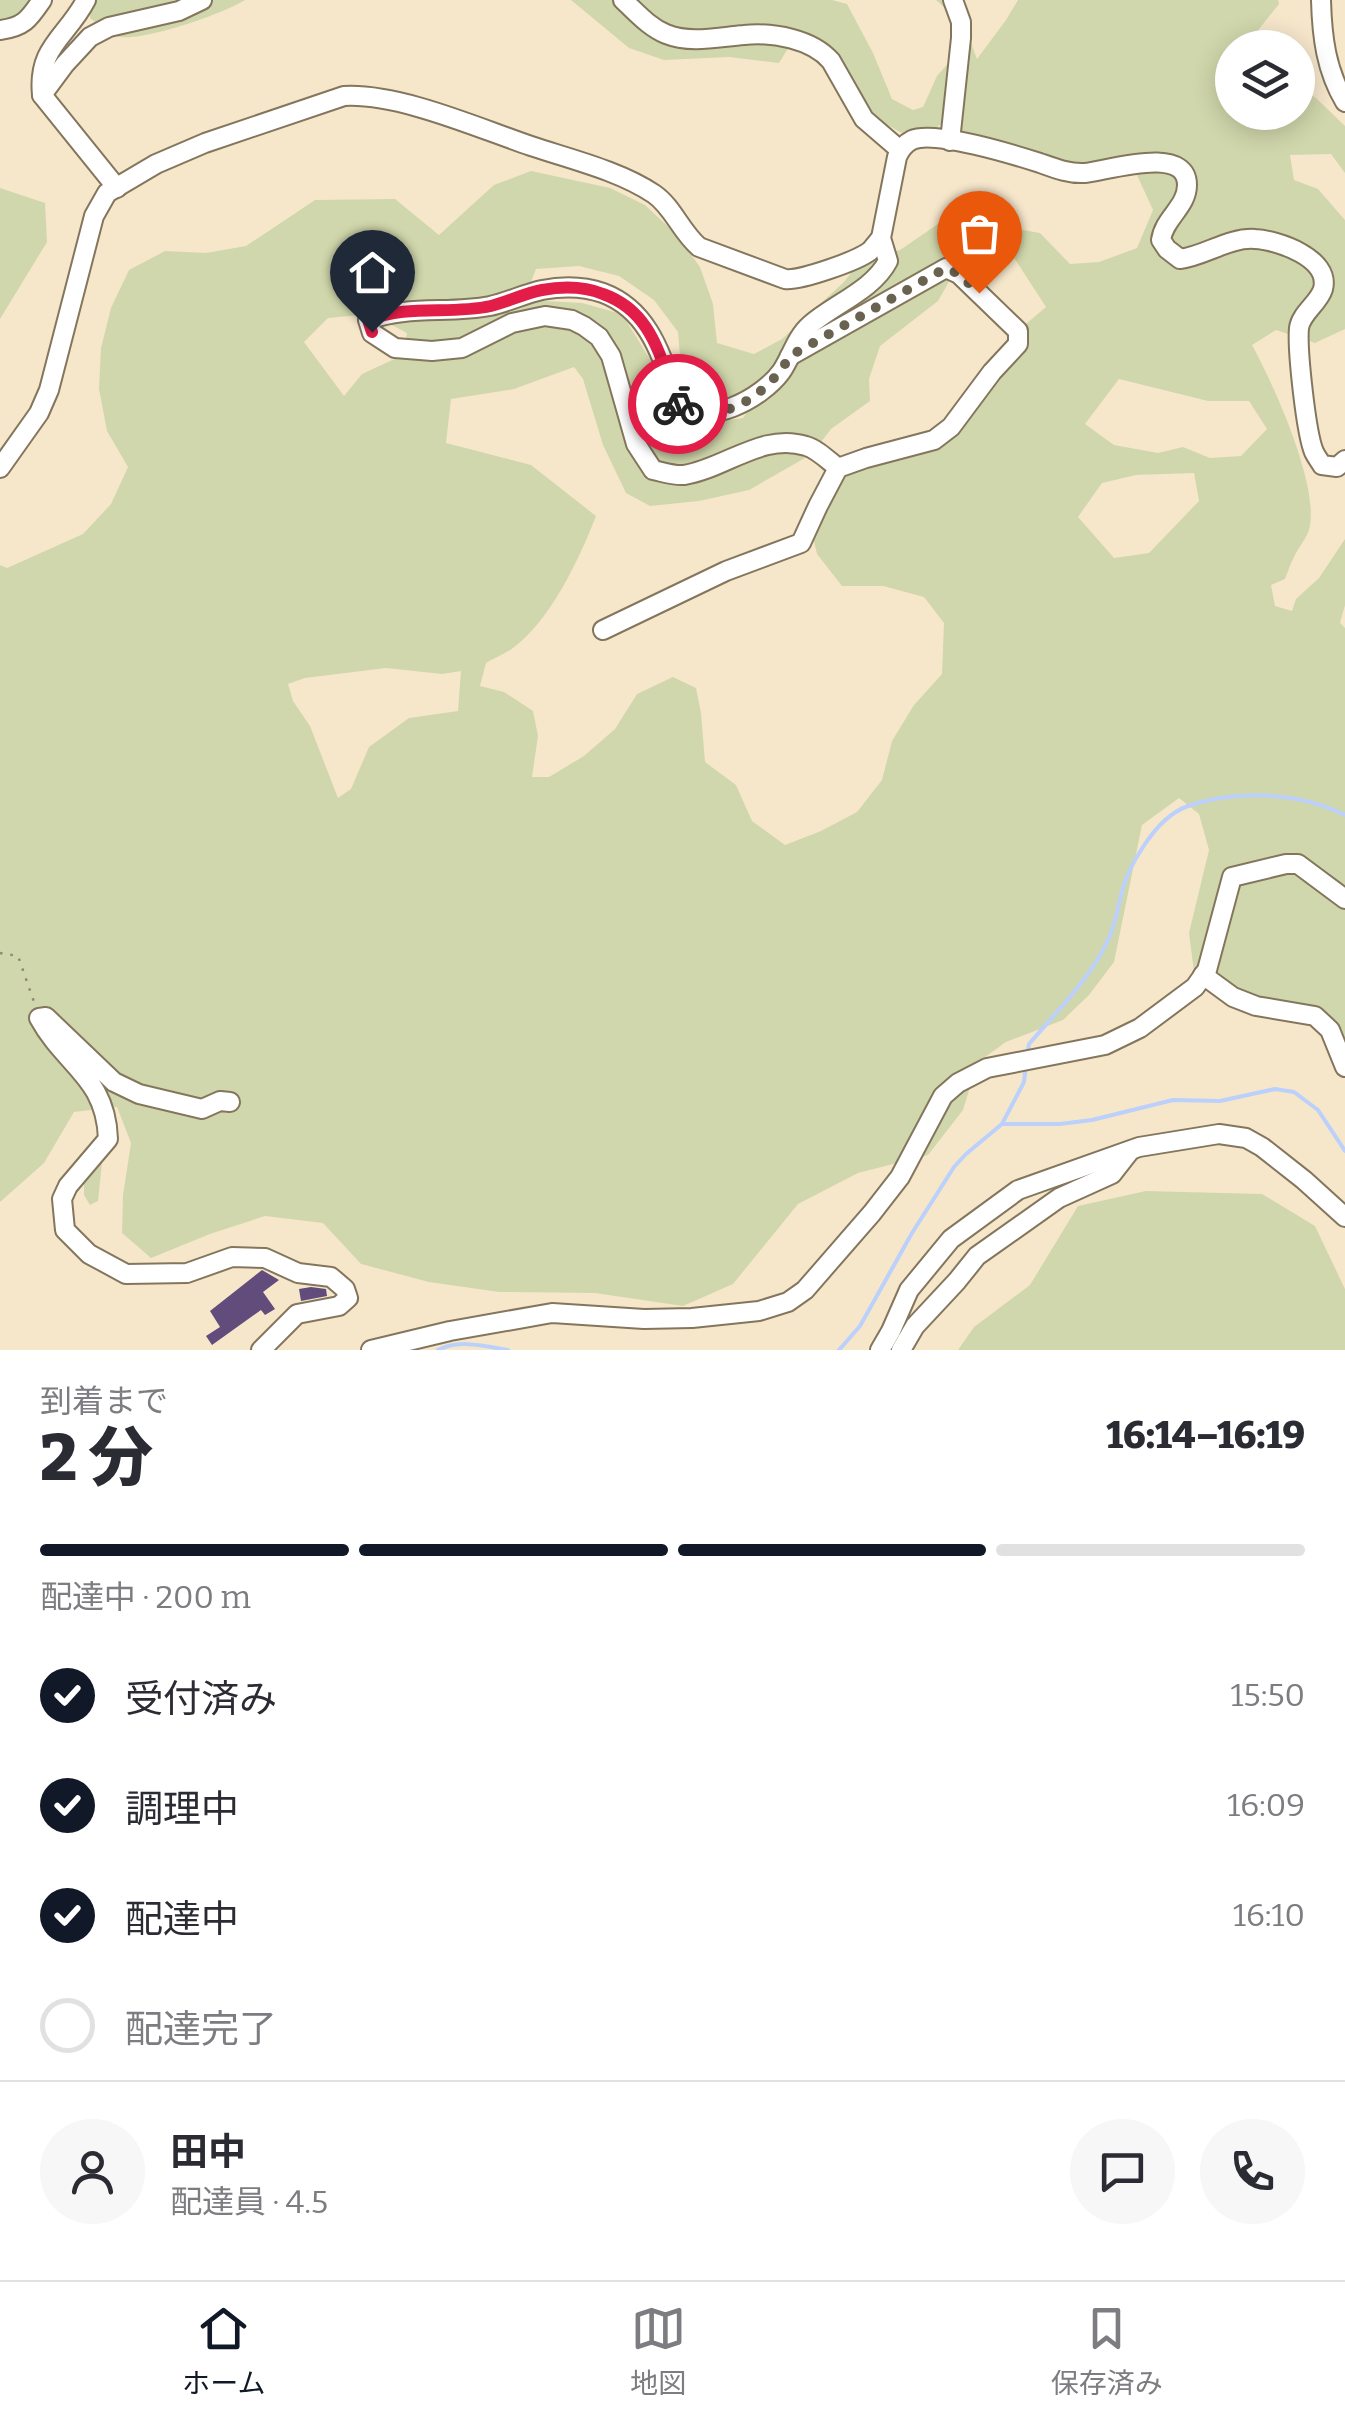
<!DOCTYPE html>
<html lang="ja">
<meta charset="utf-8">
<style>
:root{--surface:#fff;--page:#f7f7f7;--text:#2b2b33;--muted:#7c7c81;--line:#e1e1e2;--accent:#111827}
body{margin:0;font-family:Bitter,"Noto Sans JP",serif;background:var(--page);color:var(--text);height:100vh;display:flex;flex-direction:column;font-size:38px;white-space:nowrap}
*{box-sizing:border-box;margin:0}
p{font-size:32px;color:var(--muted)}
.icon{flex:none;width:55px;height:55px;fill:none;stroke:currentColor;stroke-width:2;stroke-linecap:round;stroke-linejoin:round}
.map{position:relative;height:1350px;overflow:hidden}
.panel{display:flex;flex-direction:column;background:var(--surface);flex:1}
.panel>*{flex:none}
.buttons{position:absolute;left:1215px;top:30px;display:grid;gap:20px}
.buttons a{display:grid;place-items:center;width:100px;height:100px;border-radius:50%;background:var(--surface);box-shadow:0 5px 25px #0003;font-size:50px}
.pin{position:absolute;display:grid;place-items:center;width:85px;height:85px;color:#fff;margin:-102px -42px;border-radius:50% 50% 50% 0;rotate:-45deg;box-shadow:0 0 10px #0007}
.pin .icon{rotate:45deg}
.courier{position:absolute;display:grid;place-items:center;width:100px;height:100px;margin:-50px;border:8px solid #e11d48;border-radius:50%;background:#fff;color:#222;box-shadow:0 2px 12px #0007}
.overview em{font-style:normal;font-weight:800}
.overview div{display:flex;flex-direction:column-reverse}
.overview{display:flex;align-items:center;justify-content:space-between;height:170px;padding:0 40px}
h1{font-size:65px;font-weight:800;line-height:75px}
.bar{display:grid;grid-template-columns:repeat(4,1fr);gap:15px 10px;align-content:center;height:120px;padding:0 40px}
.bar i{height:12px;border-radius:8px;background:var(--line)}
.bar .on{background:var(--accent)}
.bar p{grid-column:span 4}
.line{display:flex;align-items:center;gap:25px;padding:0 40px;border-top:2px solid var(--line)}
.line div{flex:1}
.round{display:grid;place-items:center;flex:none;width:105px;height:105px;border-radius:52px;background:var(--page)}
ol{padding:0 40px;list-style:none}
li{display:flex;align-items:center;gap:30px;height:110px}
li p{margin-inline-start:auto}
li .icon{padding:10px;border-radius:50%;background:var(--accent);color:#fff;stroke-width:4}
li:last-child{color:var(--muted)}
li i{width:55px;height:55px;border:5px solid var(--line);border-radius:50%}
.tab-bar{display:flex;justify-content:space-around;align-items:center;height:140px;border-top:2px solid var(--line);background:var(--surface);font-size:28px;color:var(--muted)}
.tab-bar a{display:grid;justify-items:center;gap:5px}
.tab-bar .on{color:var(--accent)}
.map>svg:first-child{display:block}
</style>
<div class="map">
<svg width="1345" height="1350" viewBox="0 0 1345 1350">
<rect width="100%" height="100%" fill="#f6e7cb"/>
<g fill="#d1d7ac" fill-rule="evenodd">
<polygon points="0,0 43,0 0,29"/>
<path d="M90 0H245C225 13 138 44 116 36 107 33 98 24 90 18Z"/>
<path d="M571 0H832L847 4 873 53 892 99 913 110 923 107 937 76 952 59 959 43 946 9 936 0H953L957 5 977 59 1006 20 1018 0H1278L1279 4 1252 38 1249 47 1232 48V112H1298V87L1316 98 1345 126V173L1331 154 1290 155 1294 180 1318 189 1345 220V329L1315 343 1276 330 1252 345C1273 383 1321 488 1309 530 1306 539 1298 548 1294 557 1290 564 1288 572 1285 579L1271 585 1275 606 1292 611 1296 599 1319 578 1345 539V605L1340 623 1345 628V1044L1307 1022 1255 1003 1226 982 1194 972 1189 933 1209 850 1199 814 1179 798 1142 825 1114 962 1089 995 1063 1020 1006 1042 978 1062 963 1110 928 1155 858 1173 798 1204 733 1284 683 1306 595 1293 499 1292 429 1282 361 1264 323 1223 265 1216 210 1234 151 1258 122 1233 123 1195 131 1143 117 1107 74 1112 44 1163 0 1202V565L7 568 83 534 111 504 128 467 107 431 99 389 101 348 111 308 129 270 165 251 206 253 246 246 315 200 395 199 439 235 494 185 531 171 610 188 645 205 676 234 700 267 713 304 717 343 754 354 782 339 844 282 861 260 900 250 938 224 1000 226 1040 233 1070 264 1099 262 1137 248 1153 210 1136 173 1096 171 978 145 943 123 916 141 877 119 836 55 810 34 787 50 779 63 729 57 664 60 629 48ZM962 254 1013 256 1046 307 1020 329 939 443 860 460 823 476 807 512 817 554 842 586H883L924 597 944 623 942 674 914 705 892 741 882 780 857 812 821 831 785 845 752 821 736 785 705 762 701 713 696 688 673 677 637 694 615 729 584 756 549 777H532L538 736 533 711 504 692 480 686 486 663C494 658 505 654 513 648 550 621 580 558 596 516L531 465 446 443 451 399 514 389 574 367 583 379 603 445 626 493 650 506 699 501 749 490 812 454 831 429 870 401 869 379 880 346 938 301 950 280 942 274ZM579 266 619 276 654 300 678 332 682 379 723 398 763 388 743 418 694 425 658 418 651 361 622 314 582 303 545 301 528 290 536 269ZM371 314 407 333 403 355 362 374 344 396 304 342 328 318ZM1119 379 1208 401H1249L1267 429 1241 456 1210 458 1183 447 1158 453 1114 445 1085 424ZM1194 473 1199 501 1149 553 1114 558 1078 517 1102 483 1136 475ZM386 668 442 674 461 671 458 711 409 718 369 747 351 789 338 798 310 726 293 701 288 684 305 678Z"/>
<polygon points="0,188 45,203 47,242 0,319"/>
<polygon points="103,1153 98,1201 90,1205 84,1195 84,1173"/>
<polygon points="1146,1191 1262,1194 1315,1226 1345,1289 1345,1350 958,1350 974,1327 1030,1285 1078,1206"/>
</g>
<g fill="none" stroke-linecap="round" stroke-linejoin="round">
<g stroke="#bbd0fa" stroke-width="4">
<path d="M1028 1052 1029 1044C1057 1011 1090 979 1108 940 1116 924 1118 905 1123 888 1127 874 1135 859 1143 847 1154 830 1168 813 1188 806 1237 789 1299 792 1345 815"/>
<polyline points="1002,1124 1060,1124 1092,1120 1173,1100 1220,1101 1275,1089 1294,1092 1318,1110 1345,1151"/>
<path d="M438 1350C459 1339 485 1346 508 1350"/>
<polyline points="839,1350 860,1326 912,1233 954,1167 966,1154 1002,1124 1024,1082 1026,1066"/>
</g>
</g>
<g fill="#614c7b">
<polygon points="262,1270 279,1280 263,1292 275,1309 265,1315 261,1310 212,1345 206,1336 220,1327 210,1311"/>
<polygon points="311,1287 326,1289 327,1296 301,1301 299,1289"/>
</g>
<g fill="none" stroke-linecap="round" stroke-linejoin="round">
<defs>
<g id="minor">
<path d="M86 0C67 37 37 47 42 95L117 188"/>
<path d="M623 0C637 13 649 27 666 34 691 44 718 37 744 35 773 32 812 39 831 61L864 119 900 150"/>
<path d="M1321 0C1322 37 1326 70 1345 102"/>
<path d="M0 30C24 27 29 19 42 0"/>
<polyline points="42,95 65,64 90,37 109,27 179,11 202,0"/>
<polyline points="950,141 961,38 961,22 953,0"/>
<path d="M0 468 39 413 49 390 94 216 107 193 156 164 205 143 344 96C399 93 478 128 531 146 570 159 620 171 654 194 673 207 681 232 699 247L785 279C800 281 857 261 870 251 874 247 877 242 881 238"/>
<path d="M838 468C829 461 817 449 806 446 763 432 724 469 684 475 673 476 663 472 653 470L636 444 611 356 599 337 584 326 572 320 545 316 512 323 462 348 432 351 395 348 372 333 368 320C408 305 449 314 490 306 508 302 524 294 542 290 563 286 583 286 603 293 651 311 662 359 678 403 706 429 762 398 781 372 791 358 796 337 810 325 834 304 873 290 888 261L881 238 897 157C900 150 904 144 912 140 934 130 1015 155 1040 163 1054 168 1069 174 1085 173 1107 171 1187 144 1187 185 1187 207 1164 218 1161 240L1167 249 1180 259C1205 256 1229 237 1255 239 1277 240 1331 258 1323 289 1319 303 1301 313 1299 328 1297 349 1306 433 1314 452 1317 458 1319 460 1322 465L1337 467 1345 460"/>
<polyline points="603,630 726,571 801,543 818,506 838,468 866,458 934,440 951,427 992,372 1018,344 1018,331 959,274 946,268 790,356"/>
<polyline points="1203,975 1233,997 1256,1006 1315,1016 1330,1030 1345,1067"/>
<path d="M230 1102 220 1101 202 1109 139 1094 114 1082 46 1017 39 1018C65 1066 106 1077 108 1139L68 1186 62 1199 65 1230 89 1254 126 1274 187 1273 232 1257 265 1258 298 1273 331 1277 345 1289 348 1298 339 1306 297 1314 261 1350"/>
<polyline points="371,1350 450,1331 552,1313 644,1319 692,1318 759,1311 788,1302 805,1290 872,1213 900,1177 943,1096 958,1083 987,1068 1105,1045 1140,1028 1195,987 1207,970 1232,877 1286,864 1298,864 1345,899"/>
<polyline points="880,1350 891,1331 909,1290 951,1239 1018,1190 1139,1147 1219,1134 1246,1138 1262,1147 1304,1180 1345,1217"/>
<polyline points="901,1350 915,1326 957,1281 977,1256 1059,1198 1112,1174 1130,1151"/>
</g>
</defs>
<use href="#minor" stroke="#83765d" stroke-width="22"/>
<polyline stroke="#918673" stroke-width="2.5" stroke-dasharray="2.5 8" stroke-linecap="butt" points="0,953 18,956 34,1002"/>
<use href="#minor" stroke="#fff" stroke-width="18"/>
</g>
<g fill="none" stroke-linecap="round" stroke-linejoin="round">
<path stroke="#6a6251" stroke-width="10" stroke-dasharray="0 18" d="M678 404C686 410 691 410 700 412 737 417 773 386 790 356L946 268 959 274 979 293"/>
<path stroke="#e11d48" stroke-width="12" d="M372 332 368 320C409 304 449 315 491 306 508 302 525 293 542 290 564 286 583 286 603 294 654 312 660 360 678 404"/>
</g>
</svg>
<div class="buttons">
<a><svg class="icon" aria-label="layers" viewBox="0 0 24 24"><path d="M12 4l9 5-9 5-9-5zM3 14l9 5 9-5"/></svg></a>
</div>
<div class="pin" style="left:979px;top:293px;background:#ea580c"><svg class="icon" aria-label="bag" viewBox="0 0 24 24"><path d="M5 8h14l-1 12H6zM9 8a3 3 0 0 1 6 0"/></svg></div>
<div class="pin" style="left:372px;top:332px;background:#1f2937"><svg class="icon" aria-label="home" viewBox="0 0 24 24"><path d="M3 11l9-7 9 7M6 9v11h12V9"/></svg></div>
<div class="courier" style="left:678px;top:404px"><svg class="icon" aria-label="bike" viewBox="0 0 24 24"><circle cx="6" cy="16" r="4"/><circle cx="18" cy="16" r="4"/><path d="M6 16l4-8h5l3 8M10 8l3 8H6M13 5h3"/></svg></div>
</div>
<section class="panel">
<div class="overview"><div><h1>2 分</h1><p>到着まで</p></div><em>16:14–16:19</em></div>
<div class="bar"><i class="on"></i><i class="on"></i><i class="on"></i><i></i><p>配達中 · 200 m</p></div>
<ol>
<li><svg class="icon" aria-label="check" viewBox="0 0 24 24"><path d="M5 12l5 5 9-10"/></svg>受付済み<p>15:50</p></li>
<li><svg class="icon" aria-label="check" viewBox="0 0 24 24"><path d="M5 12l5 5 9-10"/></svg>調理中<p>16:09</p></li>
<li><svg class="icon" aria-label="check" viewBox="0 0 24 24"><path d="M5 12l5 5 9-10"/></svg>配達中<p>16:10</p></li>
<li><i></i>配達完了</li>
</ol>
<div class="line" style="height:180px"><a class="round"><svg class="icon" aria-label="person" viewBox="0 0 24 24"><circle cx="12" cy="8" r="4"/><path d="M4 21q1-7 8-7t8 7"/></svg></a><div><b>田中</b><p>配達員 · 4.5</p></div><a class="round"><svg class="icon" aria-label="chat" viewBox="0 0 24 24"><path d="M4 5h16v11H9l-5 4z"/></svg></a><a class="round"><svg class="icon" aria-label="phone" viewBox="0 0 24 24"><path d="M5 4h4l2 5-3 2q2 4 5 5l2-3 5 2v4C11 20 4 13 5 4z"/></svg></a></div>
</section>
<nav class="tab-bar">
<a class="on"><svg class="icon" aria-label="home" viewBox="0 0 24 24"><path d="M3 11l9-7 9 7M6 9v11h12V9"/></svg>ホーム</a>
<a><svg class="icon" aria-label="map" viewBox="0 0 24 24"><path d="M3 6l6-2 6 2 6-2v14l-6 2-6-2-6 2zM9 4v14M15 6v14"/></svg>地図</a>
<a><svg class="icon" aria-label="saved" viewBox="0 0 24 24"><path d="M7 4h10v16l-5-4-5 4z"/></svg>保存済み</a>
</nav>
